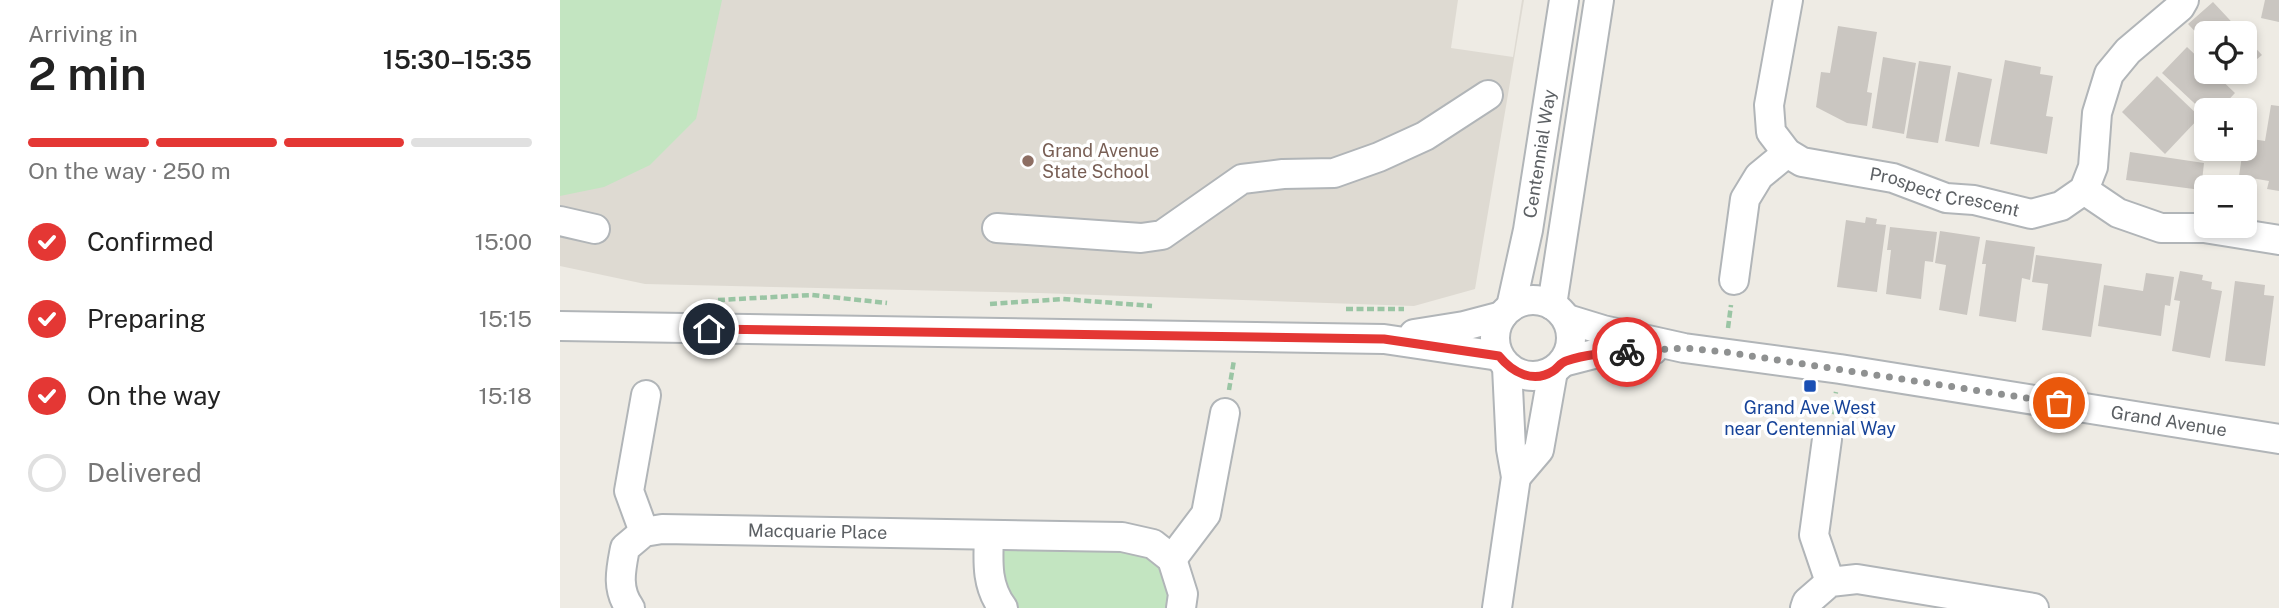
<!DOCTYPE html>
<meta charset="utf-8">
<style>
:root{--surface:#fff;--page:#f2f2f2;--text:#222;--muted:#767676;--line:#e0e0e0;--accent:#e43734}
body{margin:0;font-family:"Public Sans",sans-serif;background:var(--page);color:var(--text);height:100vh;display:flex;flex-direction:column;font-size:26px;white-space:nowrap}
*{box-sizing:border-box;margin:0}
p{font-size:23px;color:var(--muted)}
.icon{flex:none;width:38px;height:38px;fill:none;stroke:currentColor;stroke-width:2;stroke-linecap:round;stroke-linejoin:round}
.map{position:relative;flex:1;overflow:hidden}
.drawer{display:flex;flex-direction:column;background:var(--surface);width:560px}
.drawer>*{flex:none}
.tools{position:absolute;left:1634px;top:21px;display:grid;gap:14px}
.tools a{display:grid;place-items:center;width:63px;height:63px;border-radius:10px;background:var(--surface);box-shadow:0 4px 10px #0003;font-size:35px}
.pin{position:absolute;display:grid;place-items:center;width:60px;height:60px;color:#fff;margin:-30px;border:4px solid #fff;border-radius:50%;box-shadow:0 2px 7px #0007}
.courier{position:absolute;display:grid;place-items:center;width:70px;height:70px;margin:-35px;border:5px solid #e43734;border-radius:50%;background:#fff;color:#222;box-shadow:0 2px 9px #0007}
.head em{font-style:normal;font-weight:600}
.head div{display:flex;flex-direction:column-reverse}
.head{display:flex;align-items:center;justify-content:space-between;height:119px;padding:0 28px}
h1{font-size:46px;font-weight:600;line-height:52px}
.bar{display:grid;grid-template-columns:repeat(4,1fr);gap:10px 7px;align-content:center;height:84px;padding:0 28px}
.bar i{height:9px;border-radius:5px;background:var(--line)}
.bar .on{background:var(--accent)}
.bar p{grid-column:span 4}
ol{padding:0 28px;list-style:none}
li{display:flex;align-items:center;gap:21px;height:77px}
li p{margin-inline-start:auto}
li .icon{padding:7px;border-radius:50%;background:var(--accent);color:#fff;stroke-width:4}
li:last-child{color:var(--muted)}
li i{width:38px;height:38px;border:4px solid var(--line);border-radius:50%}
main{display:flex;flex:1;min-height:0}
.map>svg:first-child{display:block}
</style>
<main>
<section class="drawer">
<div class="head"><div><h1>2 min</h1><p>Arriving in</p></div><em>15:30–15:35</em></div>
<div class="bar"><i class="on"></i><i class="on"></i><i class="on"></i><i></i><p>On the way · 250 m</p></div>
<ol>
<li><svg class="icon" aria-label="check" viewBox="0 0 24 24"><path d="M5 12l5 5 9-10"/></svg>Confirmed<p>15:00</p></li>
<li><svg class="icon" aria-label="check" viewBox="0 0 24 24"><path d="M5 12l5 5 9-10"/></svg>Preparing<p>15:15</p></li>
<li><svg class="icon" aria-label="check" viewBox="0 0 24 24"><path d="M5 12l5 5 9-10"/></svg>On the way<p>15:18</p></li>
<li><i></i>Delivered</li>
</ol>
</section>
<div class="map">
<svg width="1719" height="608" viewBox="0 0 1719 608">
<rect width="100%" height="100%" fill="#eeebe4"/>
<polygon fill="#dedad2" points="0,0 898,0 891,48 953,57 962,0 964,0 915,289 854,306 479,293 85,284 0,266"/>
<g fill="#c3e5c1">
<polygon points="0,0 162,0 136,119 90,165 44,187 0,196"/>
<polygon points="429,535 593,544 621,608 443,608"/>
</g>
<g fill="#cac6c1">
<polygon points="1705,0 1719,0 1719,22 1701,18"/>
<polygon points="1653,2 1682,33 1647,33 1647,44 1628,24"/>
<polygon points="1278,26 1317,32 1307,92 1312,93 1307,126 1287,123 1256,107 1261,72 1270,73"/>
<polygon points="1685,37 1702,55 1685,69"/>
<polygon points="1627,47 1647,66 1647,72 1653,72 1675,93 1659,110 1647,110 1647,115 1602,73"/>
<polygon points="1323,57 1356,63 1344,134 1312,128"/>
<polygon points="1445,60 1481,67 1480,74 1493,76 1486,116 1493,117 1487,154 1430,144"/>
<polygon points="1359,61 1391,66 1378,143 1346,138"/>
<polygon points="1398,72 1432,79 1419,147 1385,141"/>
<polygon points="1597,76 1640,117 1605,154 1562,112"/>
<polygon points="1711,105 1719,106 1719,191 1707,189 1709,181 1679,176 1683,149 1685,149 1685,138 1705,141"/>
<polygon points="1570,152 1644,163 1641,190 1566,180"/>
<polygon points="1306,217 1317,219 1316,224 1326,225 1317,292 1277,287 1286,220 1305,223"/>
<polygon points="1330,227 1377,232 1373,262 1365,261 1361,299 1326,294 1331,250 1327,250"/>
<polygon points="1380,231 1420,237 1407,315 1379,310 1386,265 1375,263"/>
<polygon points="1426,240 1475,247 1470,280 1462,278 1456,322 1419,316 1426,264 1422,264"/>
<polygon points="1476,255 1542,264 1531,337 1482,330 1488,284 1472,282"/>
<polygon points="1620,271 1643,275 1642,280 1652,282 1651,289 1662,291 1650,358 1612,351 1620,301 1614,300"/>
<polygon points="1586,273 1614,277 1610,306 1605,305 1601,336 1538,326 1544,285 1583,291"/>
<polygon points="1675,281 1705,285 1704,295 1714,296 1705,366 1665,361"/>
</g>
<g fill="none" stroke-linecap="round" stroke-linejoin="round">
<defs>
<g id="minor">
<path id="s1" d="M1228 0 1209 105 1211 132 1227 153 1242 162 1333 178 1386 198 1414 200 1471 214 1501 206 1524 190 1533 167 1537 113 1549 74 1568 51 1620 7 1624 0"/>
<polyline points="1524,190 1558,213 1601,228 1644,228 1719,240"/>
<polyline points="0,221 35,229"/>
<polyline points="437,228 581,238 602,235 682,179 723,174 774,173 819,157 865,136 928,95"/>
<polyline points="1174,280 1185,199 1199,176 1227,153"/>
<circle cx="973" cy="338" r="38"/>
<polyline points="992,305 1039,0"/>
<path id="s2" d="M951 307 968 230 1004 0"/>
<path id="s3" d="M1007 319 1043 330 1124 348 1280 369 1719 439"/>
<polyline points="0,326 824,339 939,356"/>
<polyline points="854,334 904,326 942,316"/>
<polyline points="1003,362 1034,354 1093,350"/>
<polyline points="1267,439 1254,535 1270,582"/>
<polyline points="956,477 979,450 993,371"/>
<polyline points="84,532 69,491 86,395"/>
<path d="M429 535C428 561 426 586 443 608"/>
<polyline points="612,559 646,514 665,413"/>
<path id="s4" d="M70 608C56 589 61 569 65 548L84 532 102 529 562 537 593 544 612 559 623 594 621 608"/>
<polyline points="937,608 956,477 951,449 947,367"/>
<polyline points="1245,608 1247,602 1270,582 1297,579 1474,608"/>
</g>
</defs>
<use href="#minor" stroke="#b1b5b8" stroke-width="32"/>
<g stroke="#9ac5a4" stroke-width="4.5" stroke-dasharray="7 3.5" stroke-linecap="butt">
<polyline points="158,300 252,295 327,303"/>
<polyline points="430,304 503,299 592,306"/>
<polyline points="786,309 844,309"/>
<polyline points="1168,328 1171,305"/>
<polyline points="669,390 674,360"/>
<polyline points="1272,414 1276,392"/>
</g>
<use href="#minor" stroke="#fff" stroke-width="28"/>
</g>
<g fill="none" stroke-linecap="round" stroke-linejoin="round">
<polyline stroke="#8f9191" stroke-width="7" stroke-dasharray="0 12.6" points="1067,352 1124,348 1165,352 1499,403"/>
<path stroke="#e43734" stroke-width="9" d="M149 329 824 339 939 356C952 372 973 384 993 371 998 368 1000 363 1006 361 1026 354 1047 353 1067 352"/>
</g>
<circle fill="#8d6e63" stroke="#fff" stroke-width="2.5" cx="468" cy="161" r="7"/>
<rect fill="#1a4fb4" stroke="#fff" stroke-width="2.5" x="1243" y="379" width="14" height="14" rx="3.5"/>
<g text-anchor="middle" stroke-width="7" stroke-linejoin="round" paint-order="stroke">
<g font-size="18" fill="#785e54" stroke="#fff" text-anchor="start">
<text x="482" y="157">Grand Avenue<tspan x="482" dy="21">State School</tspan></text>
</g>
<g font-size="18" fill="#5c6064" stroke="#fff">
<text dy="6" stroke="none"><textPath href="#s2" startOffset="156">Centennial Way</textPath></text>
<text dy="6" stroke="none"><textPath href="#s1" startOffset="324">Prospect Crescent</textPath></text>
<text dy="6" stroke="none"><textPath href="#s3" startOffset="611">Grand Avenue</textPath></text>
<text dy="6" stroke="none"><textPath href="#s4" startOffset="261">Macquarie Place</textPath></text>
</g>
<g font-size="18" fill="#164399" stroke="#fff">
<text x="1250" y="414">Grand Ave West<tspan x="1250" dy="21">near Centennial Way</tspan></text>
</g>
</g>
</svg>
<div class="tools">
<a><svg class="icon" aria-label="locate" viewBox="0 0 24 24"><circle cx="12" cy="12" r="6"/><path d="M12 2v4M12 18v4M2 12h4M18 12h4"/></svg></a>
<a>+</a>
<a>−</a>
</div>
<div class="pin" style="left:1499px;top:403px;background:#ea580c"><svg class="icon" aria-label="bag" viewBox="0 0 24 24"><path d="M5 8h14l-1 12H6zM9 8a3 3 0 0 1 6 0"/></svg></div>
<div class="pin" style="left:149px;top:329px;background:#1f2937"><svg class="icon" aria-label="home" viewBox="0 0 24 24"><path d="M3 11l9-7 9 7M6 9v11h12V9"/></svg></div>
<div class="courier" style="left:1067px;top:352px"><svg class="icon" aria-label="bike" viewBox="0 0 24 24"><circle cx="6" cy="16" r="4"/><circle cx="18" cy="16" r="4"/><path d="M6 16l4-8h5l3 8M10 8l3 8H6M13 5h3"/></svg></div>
</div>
</main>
